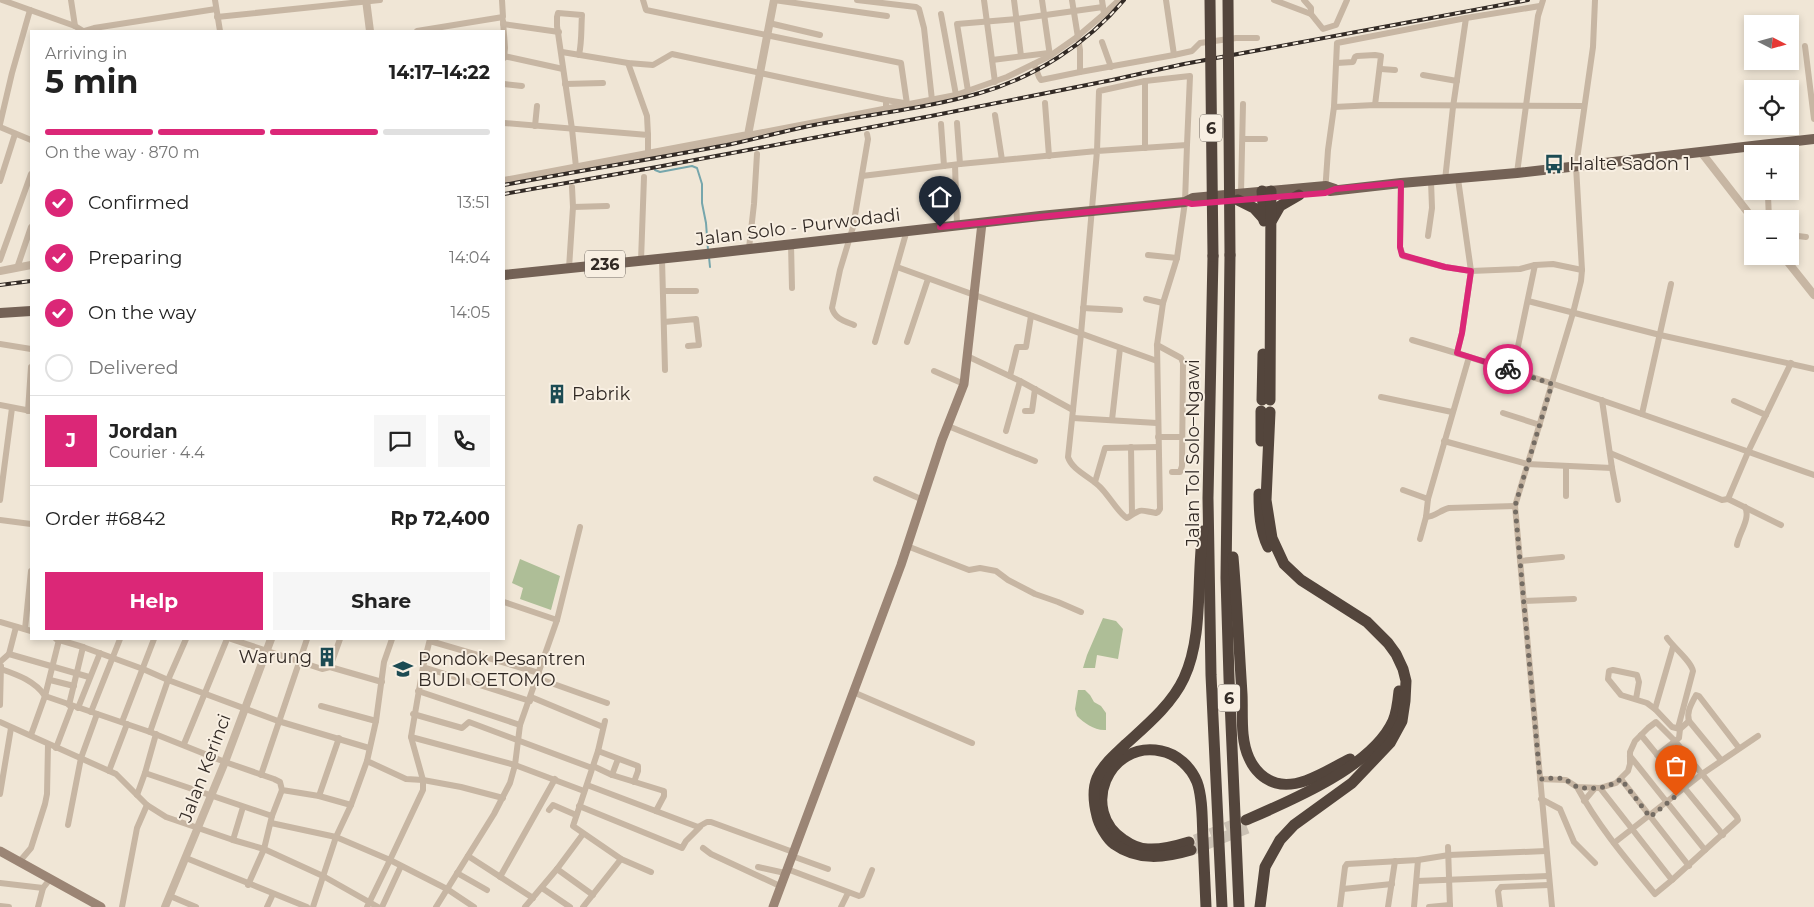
<!DOCTYPE html>
<meta charset="utf-8">
<style>
:root{--surface:#fff;--page:#f6f6f6;--text:#222;--muted:#767676;--line:#e0e0e0;--accent:#db2777}
body{margin:0;font-family:Montserrat,sans-serif;background:var(--page);color:var(--text);height:100vh;display:flex;flex-direction:column;font-size:19px;white-space:nowrap}
*{box-sizing:border-box;margin:0}
p{font-size:16px;color:var(--muted)}
.icon{flex:none;width:28px;height:28px;fill:none;stroke:currentColor;stroke-width:2;stroke-linecap:round;stroke-linejoin:round}
.map{position:relative;flex:1;overflow:hidden}
.panel{position:absolute;left:30px;top:30px;width:475px;height:610px;display:flex;flex-direction:column;background:var(--surface);border-radius:0px;box-shadow:0 2px 8px #0003}
.panel>*{flex:none}
.needle{width:32px;rotate:96deg}
.tools{position:absolute;left:1744px;top:15px;display:grid;gap:10px}
.tools a{display:grid;place-items:center;width:55px;height:55px;border-radius:0px;background:var(--surface);box-shadow:0 2px 8px #0003;font-size:25px}
.pin{position:absolute;display:grid;place-items:center;width:42px;height:42px;color:#fff;margin:-51px -21px;border-radius:50% 50% 50% 0;rotate:-45deg;box-shadow:0 0 5px #0007}
.pin .icon{rotate:45deg}
.courier{position:absolute;display:grid;place-items:center;width:50px;height:50px;margin:-25px;border:4px solid #db2777;border-radius:50%;background:#fff;color:#222;box-shadow:0 1px 6px #0007}
.overview em{font-style:normal;font-weight:700}
.overview div{display:flex;flex-direction:column-reverse}
.overview{display:flex;align-items:center;justify-content:space-between;height:85px;padding:0 15px}
h1{font-size:32px;font-weight:700;line-height:38px}
.bar{display:grid;grid-template-columns:repeat(4,1fr);gap:8px 5px;align-content:center;height:60px;padding:0 15px}
.bar i{height:6px;border-radius:4px;background:var(--line)}
.bar .active{background:var(--accent)}
.bar p{grid-column:span 4}
.line{display:flex;align-items:center;gap:12px;padding:0 15px;border-top:1px solid var(--line)}
.line div{flex:1}
.round{display:grid;place-items:center;flex:none;width:52px;height:52px;border-radius:0px;background:var(--page)}
ol{padding:0 15px;list-style:none}
li{display:flex;align-items:center;gap:15px;height:55px}
li p{margin-inline-start:auto}
li .icon{padding:5px;border-radius:50%;background:var(--accent);color:#fff;stroke-width:4}
li:last-child{color:var(--muted)}
li i{width:28px;height:28px;border:2px solid var(--line);border-radius:50%}
.action{display:flex;gap:10px;margin-top:auto;padding:10px 15px}
.action a{flex:1;height:58px;border-radius:0px;background:var(--accent);color:#fff;font-size:20px;font-weight:700;line-height:58px;text-align:center}
.action a+a{background:var(--page);color:var(--text)}
.map>svg:first-child{display:block}
</style>
<div class="map">
<svg width="1814" height="907" viewBox="0 0 1814 907">
<rect width="100%" height="100%" fill="#f0e6d6"/>
<g fill="#aebe97">
<polygon points="520,559 560,576 551,610 520,599 523,588 512,583"/>
<polygon points="1103,618 1116,621 1123,629 1118,659 1097,655 1095,668 1083,668 1087,655"/>
<path d="M1078 690H1085L1090 695 1094 702 1101 706 1106 713V730C1095 731 1084 723 1077 716L1075 709Z"/>
</g>
<g fill="none" stroke-linecap="round" stroke-linejoin="round">
<g stroke="#76a6ac" stroke-width="2">
<polyline points="655,170 660,172 692,166 697,168 702,184 702,203 706,223 708,250"/>
<polyline points="709,257 710,267"/>
</g>
<g stroke="#cac0b3" stroke-width="11" stroke-dasharray="11 5.5" stroke-linecap="butt">
<polyline points="1195,840 1243,821"/>
<polyline points="1191,850 1248,828"/>
</g>
<g stroke="#c7b6a3" stroke-width="6">
<polyline points="2,0 75,26 83,31"/>
<polyline points="71,0 75,26"/>
<polyline points="215,0 220,31"/>
<polyline points="643,0 646,10 901,63 907,104"/>
<polyline points="774,0 887,16"/>
<polyline points="857,0 916,7 919,9 924,28 932,100"/>
<polyline points="984,0 995,82"/>
<polyline points="1014,0 1021,56"/>
<polyline points="1042,0 1050,56"/>
<polyline points="1166,0 1174,55"/>
<polyline points="1274,0 1311,14"/>
<polyline points="1304,0 1311,8 1311,14 1323,29 1336,25 1347,0"/>
<polyline points="941,14 956,95"/>
<polyline points="1104,14 1119,0"/>
<polyline points="217,17 380,0"/>
<polyline points="503,21 505,48 504,58"/>
<polyline points="769,23 820,35"/>
<polyline points="503,24 559,32"/>
<polyline points="84,31 94,28 216,9"/>
<polyline points="417,31 503,17 502,0"/>
<polyline points="1102,42 1111,67"/>
<polyline points="1805,46 1814,119"/>
<polyline points="562,52 628,63 653,65 672,54 886,100 886,108"/>
<polyline points="504,56 563,69"/>
<polyline points="992,60 1049,53"/>
<polyline points="628,63 647,116 648,135"/>
<polyline points="1337,63 1353,62 1355,57 1357,56 1375,55 1381,56 1375,105"/>
<polyline points="1034,64 1039,77 1041,80 1080,72 1080,50 1072,0"/>
<polyline points="1381,69 1395,70"/>
<polyline points="1080,72 1174,55 1192,51 1200,43 1236,38 1257,38"/>
<polyline points="1423,75 1457,81"/>
<polyline points="504,84 522,86"/>
<polyline points="565,84 603,83"/>
<polyline points="968,91 957,24 1017,19 1103,7"/>
<polyline points="886,100 904,103"/>
<polyline points="1045,103 1049,156"/>
<polyline points="1334,107 1375,105 1584,106"/>
<polyline points="995,115 1002,160"/>
<polyline points="504,123 648,135 648,153"/>
<polyline points="957,123 960,164"/>
<polyline points="0,124 12,73 30,10"/>
<polyline points="941,124 944,166"/>
<polyline points="535,126 537,106"/>
<polyline points="0,127 31,140"/>
<polyline points="748,135 956,95 1007,77 1050,56 1077,37 1104,14 1102,0"/>
<polyline points="1243,139 1265,139"/>
<polyline points="1145,148 1145,81"/>
<polyline points="955,165 957,225"/>
<path d="M576 167 572 129 557 26V17L558 13 582 15C581 29 582 41 579 55"/>
<polyline points="1517,173 1538,16 1543,0"/>
<path d="M862 176 960 164 1097 151 1081 334 1068 457C1072 470 1090 477 1099 486 1108 494 1119 514 1127 518 1143 508 1138 510 1156 513L1158 512 1160 509 1157 345 1163 303 1177 258 1185 202 1187 145 1097 151 1099 91 1145 81 1190 76 1187 145"/>
<polyline points="1445,180 1453,107 1466,18"/>
<polyline points="0,181 15,134"/>
<polyline points="1401,183 1400,247 1403,256 1445,267 1471,271 1520,269 1535,265 1553,264 1582,270"/>
<polyline points="1241,193 1243,104"/>
<polyline points="1325,193 1328,150 1334,107 1337,43 1466,18 1540,6"/>
<polyline points="1768,196 1769,219"/>
<polyline points="573,207 607,206"/>
<polyline points="1790,235 1806,237"/>
<polyline points="1428,236 1432,208 1431,181"/>
<polyline points="791,244 792,288"/>
<polyline points="749,248 754,204 757,154"/>
<polyline points="1148,255 1177,258"/>
<polyline points="662,259 665,370"/>
<polyline points="0,260 31,174"/>
<polyline points="641,261 644,177"/>
<polyline points="897,267 1157,361"/>
<polyline points="17,268 31,227"/>
<polyline points="569,268 573,207 572,187"/>
<polyline points="663,291 696,291"/>
<polyline points="1146,299 1163,303"/>
<polyline points="1528,301 1660,335 1814,369"/>
<polyline points="1083,308 1120,310"/>
<polyline points="664,322 696,319 699,345 688,346"/>
<path d="M854 325C844 321 835 319 832 308L840 270 853 227 868 139 867 134"/>
<path d="M1412 340C1548 379 1681 428 1814 475"/>
<polyline points="875,342 907,230"/>
<polyline points="907,342 928,279"/>
<polyline points="0,344 31,349"/>
<polyline points="1157,345 1181,358 1183,363 1182,466 1180,472 1172,472"/>
<polyline points="1457,353 1462,333 1471,271 1458,179"/>
<polyline points="967,356 1020,381 1073,410"/>
<polyline points="1513,370 1535,265"/>
<polyline points="934,371 964,384"/>
<polyline points="1010,376 1017,347 1026,347 1031,316"/>
<polyline points="1381,397 1452,412"/>
<polyline points="1734,401 1766,415"/>
<polyline points="0,405 31,411"/>
<polyline points="28,411 31,367"/>
<polyline points="1025,411 1032,411 1035,389"/>
<polyline points="1503,413 1540,425"/>
<polyline points="1642,414 1671,284"/>
<polyline points="1073,418 1157,423"/>
<polyline points="1112,420 1120,348"/>
<polyline points="948,426 1035,461"/>
<polyline points="1006,431 1020,381"/>
<polyline points="1158,437 1182,437"/>
<polyline points="1444,441 1527,464 1612,468 1602,400"/>
<polyline points="1131,447 1132,514"/>
<polyline points="1610,453 1722,500 1728,499 1781,525"/>
<polyline points="1566,466 1566,496"/>
<polyline points="1612,468 1618,500"/>
<polyline points="876,479 923,500"/>
<polyline points="1095,482 1105,448 1158,447"/>
<polyline points="1403,490 1428,499"/>
<polyline points="1728,499 1748,452 1791,363"/>
<polyline points="0,500 12,408"/>
<path d="M1426 517C1435 517 1440 510 1449 508L1515 506"/>
<polyline points="0,520 31,524"/>
<polyline points="1420,539 1426,517 1428,499 1469,357"/>
<path d="M1737 545C1739 533 1751 518 1745 507"/>
<polyline points="907,546 969,570 980,568 996,571 1008,580 1035,594 1058,602 1081,612"/>
<polyline points="1520,561 1562,557"/>
<polyline points="1524,601 1574,599"/>
<polyline points="504,602 557,620"/>
<polyline points="0,622 31,631"/>
<polyline points="25,629 31,571"/>
<path d="M1667 638C1674 648 1691 661 1693 671L1678 728"/>
<polyline points="56,639 83,647 143,669 168,680 278,721 369,748"/>
<polyline points="231,639 322,669 330,667 382,682"/>
<polyline points="392,639 384,662 376,721 367,761 406,779 423,780 461,787 503,798"/>
<polyline points="430,639 423,667 530,701"/>
<polyline points="430,641 539,673"/>
<polyline points="1673,647 1655,709 1672,727 1680,729"/>
<polyline points="9,654 16,627"/>
<polyline points="1,661 9,654 89,677"/>
<polyline points="330,667 340,639"/>
<path d="M1 669C18 675 35 681 45 696L150 732 225 762 274 779 280 782 282 790 319 796 351 805"/>
<polyline points="537,678 607,703"/>
<polyline points="50,680 74,686"/>
<polyline points="418,691 520,725"/>
<polyline points="853,692 972,743"/>
<polyline points="531,697 603,727"/>
<polyline points="1636,699 1639,682 1637,675 1613,670 1609,671 1608,679 1621,695 1647,703 1655,709"/>
<polyline points="0,705 1,666"/>
<polyline points="69,705 83,647"/>
<polyline points="321,706 376,721"/>
<polyline points="78,708 100,653"/>
<polyline points="91,712 120,639"/>
<polyline points="413,714 462,728 469,722 592,768"/>
<path d="M1689 721C1686 712 1692 703 1696 695L1699 696 1739 748"/>
<polyline points="0,722 116,774 147,805 166,817 233,840 264,849 272,816"/>
<polyline points="122,722 154,639"/>
<polyline points="150,732 168,680 186,639"/>
<polyline points="31,735 45,696 59,640"/>
<polyline points="1641,735 1723,835"/>
<polyline points="411,737 515,765 584,791"/>
<polyline points="184,744 227,639"/>
<polyline points="56,748 72,706"/>
<polyline points="598,751 605,721"/>
<polyline points="1657,755 1679,738 1680,729 1689,721 1721,760"/>
<polyline points="1630,756 1705,850"/>
<polyline points="593,766 612,775 664,791 664,796 656,811"/>
<polyline points="109,771 127,724"/>
<polyline points="145,773 156,734"/>
<polyline points="261,775 307,639"/>
<polyline points="612,775 618,759"/>
<path d="M1540 779 1566 780 1577 787 1600 788 1616 783 1628 771 1630 764V752L1635 741 1648 728 1656 722 1675 741 1737 817 1738 820 1672 880 1655 894C1627 860 1598 826 1577 787"/>
<polyline points="1621,779 1689,866"/>
<polyline points="634,782 638,771 638,766 598,751 573,826 621,859 651,872"/>
<polyline points="587,785 698,827 707,822 711,822 793,852"/>
<polyline points="1600,788 1672,880"/>
<polyline points="0,794 11,728"/>
<polyline points="137,795 145,773 272,816 282,790"/>
<polyline points="319,796 339,738"/>
<polyline points="1541,799 1560,809 1574,842 1595,863"/>
<polyline points="1584,801 1595,788"/>
<polyline points="579,806 682,848 686,841 700,827"/>
<polyline points="549,810 553,805 576,815"/>
<polyline points="271,823 336,837 390,860 423,790 423,780 411,737 423,667"/>
<polyline points="68,825 81,758 97,714"/>
<polyline points="233,840 243,807"/>
<polyline points="1614,843 1702,774 1758,736"/>
<polyline points="1448,847 1450,907"/>
<polyline points="703,848 711,854 780,886"/>
<polyline points="468,856 533,898"/>
<polyline points="792,856 828,869"/>
<polyline points="186,858 307,907"/>
<polyline points="20,861 31,848 45,804 47,794 48,745"/>
<polyline points="758,867 785,873"/>
<polyline points="557,869 593,895"/>
<polyline points="787,869 859,896 862,895 872,870"/>
<polyline points="457,873 487,890"/>
<polyline points="500,877 555,779"/>
<polyline points="1417,881 1548,876"/>
<polyline points="0,883 43,888"/>
<polyline points="248,885 264,849 323,876 378,907"/>
<polyline points="542,888 570,907"/>
<polyline points="1343,889 1392,884"/>
<polyline points="170,896 196,907"/>
<polyline points="0,906 9,907"/>
<polyline points="38,907 43,888 50,879"/>
<polyline points="122,907 137,828 147,805"/>
<polyline points="267,907 273,894"/>
<polyline points="313,907 336,837 351,805 367,761"/>
<polyline points="367,907 390,860 447,889 474,907"/>
<polyline points="382,907 401,866"/>
<polyline points="436,907 494,814 510,783 515,765 520,725 557,620 580,527"/>
<polyline points="525,907 557,869 583,834"/>
<polyline points="583,907 621,859"/>
<polyline points="841,907 848,893"/>
<polyline points="1340,907 1345,867 1347,864 1418,860 1449,855 1546,851"/>
<polyline points="1388,907 1395,861"/>
<polyline points="1414,907 1418,860"/>
<polyline points="1429,907 1450,905"/>
<polyline points="1500,907 1498,891 1501,887 1549,885"/>
<polyline points="1552,907 1515,506 1573,313 1581,281 1582,270 1576,166 1593,47 1595,0"/>
</g>
<g stroke="#c7b6a3" stroke-width="8">
<polyline points="366,0 370,31"/>
<polyline points="1701,152 1753,219"/>
<polyline points="504,181 748,135 774,0"/>
<polyline points="1783,256 1814,295"/>
<polyline points="0,271 31,265"/>
<polyline points="165,907 225,762 271,639"/>
</g>
<g stroke="#9b8575" stroke-width="9">
<polyline points="0,851 101,907"/>
<polyline points="773,907 901,565 942,440 964,384 982,223"/>
</g>
<g stroke="#746256" stroke-width="10">
<polyline points="1330,191 1401,183 1517,173 1814,139"/>
<polyline points="504,275 706,254 1040,216 1185,202 1193,198 1326,186 1335,189"/>
<polyline points="0,313 31,311"/>
</g>
<g stroke="#53453c" stroke-width="11">
<polyline points="1262,191 1264,221"/>
<polyline points="1238,200 1254,208 1264,219"/>
<polyline points="1272,220 1280,206 1299,195"/>
<polyline points="1230,255 1226,578 1229,678 1239,907"/>
<polyline points="1213,256 1208,498 1211,675 1222,907"/>
<polyline points="1262,400 1263,354"/>
<polyline points="1270,400 1271,191"/>
<polyline points="1261,441 1261,411"/>
<path d="M1259 494C1259 512 1260 530 1268 547"/>
<path d="M1233 557C1237 603 1239 648 1242 694 1243 714 1240 739 1249 758 1254 769 1263 779 1276 783 1300 790 1329 769 1350 759"/>
<path d="M1246 820C1290 801 1372 767 1393 721 1397 712 1398 701 1399 691"/>
<path d="M1189 842C1176 846 1162 850 1148 849 1139 849 1131 845 1124 840 1079 811 1108 740 1161 751 1177 754 1191 767 1197 782 1203 798 1202 822 1203 839 1204 862 1205 884 1206 907"/>
<path d="M1191 850C1164 858 1138 861 1114 844 1107 839 1099 825 1097 816 1094 804 1092 790 1097 778 1103 764 1116 754 1126 744 1147 725 1172 704 1184 678 1204 635 1196 578 1203 531"/>
<polyline points="1260,907 1265,867 1280,840 1294,825 1352,783 1390,743 1402,721 1405,701 1406,681 1403,669 1396,654 1388,643 1367,622 1301,580 1284,564 1272,538 1266,500 1270,412"/>
</g>
<defs>
<g id="rail">
<path d="M504 185C578 171 653 159 727 145 755 139 781 132 809 126 865 115 924 109 980 93 1035 77 1087 44 1124 0"/>
<polyline points="504,194 657,167 931,116 1112,80 1184,64 1528,0"/>
<polyline points="0,285 31,281"/>
</g>
</defs>
<use href="#rail" stroke="#322a25" stroke-width="4"/>
<use href="#rail" stroke="#f8efe2" stroke-width="2" stroke-dasharray="5.5" stroke-linecap="butt"/>
<g stroke="#53453c" stroke-width="11">
<polyline points="1210,0 1213,256"/>
<polyline points="1228,0 1230,255"/>
</g>
</g>
<g fill="none" stroke-linecap="round" stroke-linejoin="round">
<path stroke="#746c63" stroke-width="5" stroke-dasharray="0 9" d="M1508 369 1552 384 1515 506 1540 779C1548 779 1557 777 1564 779 1569 781 1573 786 1578 787 1593 790 1609 788 1621 779L1650 817 1676 796"/>
<polyline stroke="#db2777" stroke-width="6" points="940,227 1185,202 1192,204 1325,193 1335,189 1401,183 1400,247 1402,255 1445,267 1471,271 1462,333 1457,353 1508,369"/>
</g>
<defs>
<symbol id="bus-bare" viewBox="-9 -9 18 18"><path d="M-5-6H5V4H4V6H2V4H-2V6H-4V4H-5ZM-3.5-4V0h7V-4ZM-3.5 1.2v1.5H-2V1.2ZM2 1.2v1.5H3.5V1.2Z" fill="#1c4b53" stroke="#f8efe2" stroke-width="2.5" paint-order="stroke"/></symbol>
<symbol id="building-bare" viewBox="-9 -9 18 18"><path d="M-4-6H4V6H1V3H-1V6H-4ZM-2.5-4.3h1.7v1.8h-1.7ZM.8-4.3h1.7v1.8H.8ZM-2.5-1h1.7V.8h-1.7ZM.8-1h1.7V.8H.8Z" fill="#1c4b53" stroke="#f8efe2" stroke-width="2.5" paint-order="stroke"/></symbol>
<symbol id="school-bare" viewBox="-9 -9 18 18"><path d="M0-5L7-2L0 1L-7-2ZM-4 1L0 2.5L4 1V4Q0 6-4 4Z" fill="#1c4b53" stroke="#f8efe2" stroke-width="2.5" paint-order="stroke"/></symbol>
</defs>
<g fill-rule="evenodd">
<use href="#bus-bare" x="1540" y="150" width="28" height="28"/>
<use href="#building-bare" x="543" y="380" width="28" height="28"/>
<use href="#building-bare" x="313" y="643" width="28" height="28"/>
<use href="#school-bare" x="389" y="655" width="28" height="28"/>
</g>
<g text-anchor="middle" stroke-width="4" stroke-linejoin="round" paint-order="stroke">
<g fill="#f8efe2" stroke="#6d655e" stroke-width="1">
<rect x="1200" y="114.5" width="22" height="27" rx="4"/>
<rect x="585" y="250.5" width="40" height="27" rx="4"/>
<rect x="1218" y="684.5" width="22" height="27" rx="4"/>
</g>
<g font-size="16" font-weight="bold" fill="#322a25">
<text x="1211" y="134">6</text>
<text x="605" y="270">236</text>
<text x="1229" y="704">6</text>
</g>
<g font-size="18" fill="#322a25" stroke="#f8efe2" text-anchor="start">
<text x="1569" y="170">Halte Sadon 1</text>
<text x="572" y="400">Pabrik</text>
<text x="312" y="663" text-anchor="end">Warung</text>
<text x="418" y="665">Pondok Pesantren<tspan x="418" dy="21">BUDI OETOMO</tspan></text>
</g>
<g font-size="18" fill="#322a25" stroke="#f8efe2">
<text transform="translate(798 227) rotate(-7)" y="6">Jalan Solo - Purwodadi</text>
<text transform="translate(1193 453) rotate(-90)" y="6">Jalan Tol Solo–Ngawi</text>
<text transform="translate(205 768) rotate(-69)" y="6">Jalan Kerinci</text>
</g>
</g>
</svg>
<div class="tools">
<a><svg class="needle" viewBox="-14 -14 28 28"><path d="M0-13l5 13h-10z" fill="#e53935"/><path d="M0 13l5-13h-10z" fill="#767676"/></svg></a>
<a><svg class="icon" aria-label="locate" viewBox="0 0 24 24"><circle cx="12" cy="12" r="6"/><path d="M12 2v4M12 18v4M2 12h4M18 12h4"/></svg></a>
<a>+</a>
<a>−</a>
</div>
<div class="pin" style="left:1676px;top:796px;background:#ea580c"><svg class="icon" aria-label="bag" viewBox="0 0 24 24"><path d="M5 8h14l-1 12H6zM9 8a3 3 0 0 1 6 0"/></svg></div>
<div class="pin" style="left:940px;top:227px;background:#1f2937"><svg class="icon" aria-label="home" viewBox="0 0 24 24"><path d="M3 11l9-7 9 7M6 9v11h12V9"/></svg></div>
<div class="courier" style="left:1508px;top:369px"><svg class="icon" aria-label="bike" viewBox="0 0 24 24"><circle cx="6" cy="16" r="4"/><circle cx="18" cy="16" r="4"/><path d="M6 16l4-8h5l3 8M10 8l3 8H6M13 5h3"/></svg></div>
<section class="panel">
<div class="overview"><div><h1>5 min</h1><p>Arriving in</p></div><em>14:17–14:22</em></div>
<div class="bar"><i class="active"></i><i class="active"></i><i class="active"></i><i></i><p>On the way · 870 m</p></div>
<ol>
<li><svg class="icon" aria-label="check" viewBox="0 0 24 24"><path d="M5 12l5 5 9-10"/></svg>Confirmed<p>13:51</p></li>
<li><svg class="icon" aria-label="check" viewBox="0 0 24 24"><path d="M5 12l5 5 9-10"/></svg>Preparing<p>14:04</p></li>
<li><svg class="icon" aria-label="check" viewBox="0 0 24 24"><path d="M5 12l5 5 9-10"/></svg>On the way<p>14:05</p></li>
<li><i></i>Delivered</li>
</ol>
<div class="line" style="height:90px"><b class="round" style="background:var(--accent);color:#fff">J</b><div><b>Jordan</b><p>Courier · 4.4</p></div><a class="round"><svg class="icon" aria-label="chat" viewBox="0 0 24 24"><path d="M4 5h16v11H9l-5 4z"/></svg></a><a class="round"><svg class="icon" aria-label="phone" viewBox="0 0 24 24"><path d="M5 4h4l2 5-3 2q2 4 5 5l2-3 5 2v4C11 20 4 13 5 4z"/></svg></a></div>
<div class="line" style="height:65px"><div>Order #6842</div><b>Rp 72,400</b></div>
<div class="action"><a>Help</a><a>Share</a></div>
</section>
</div>
